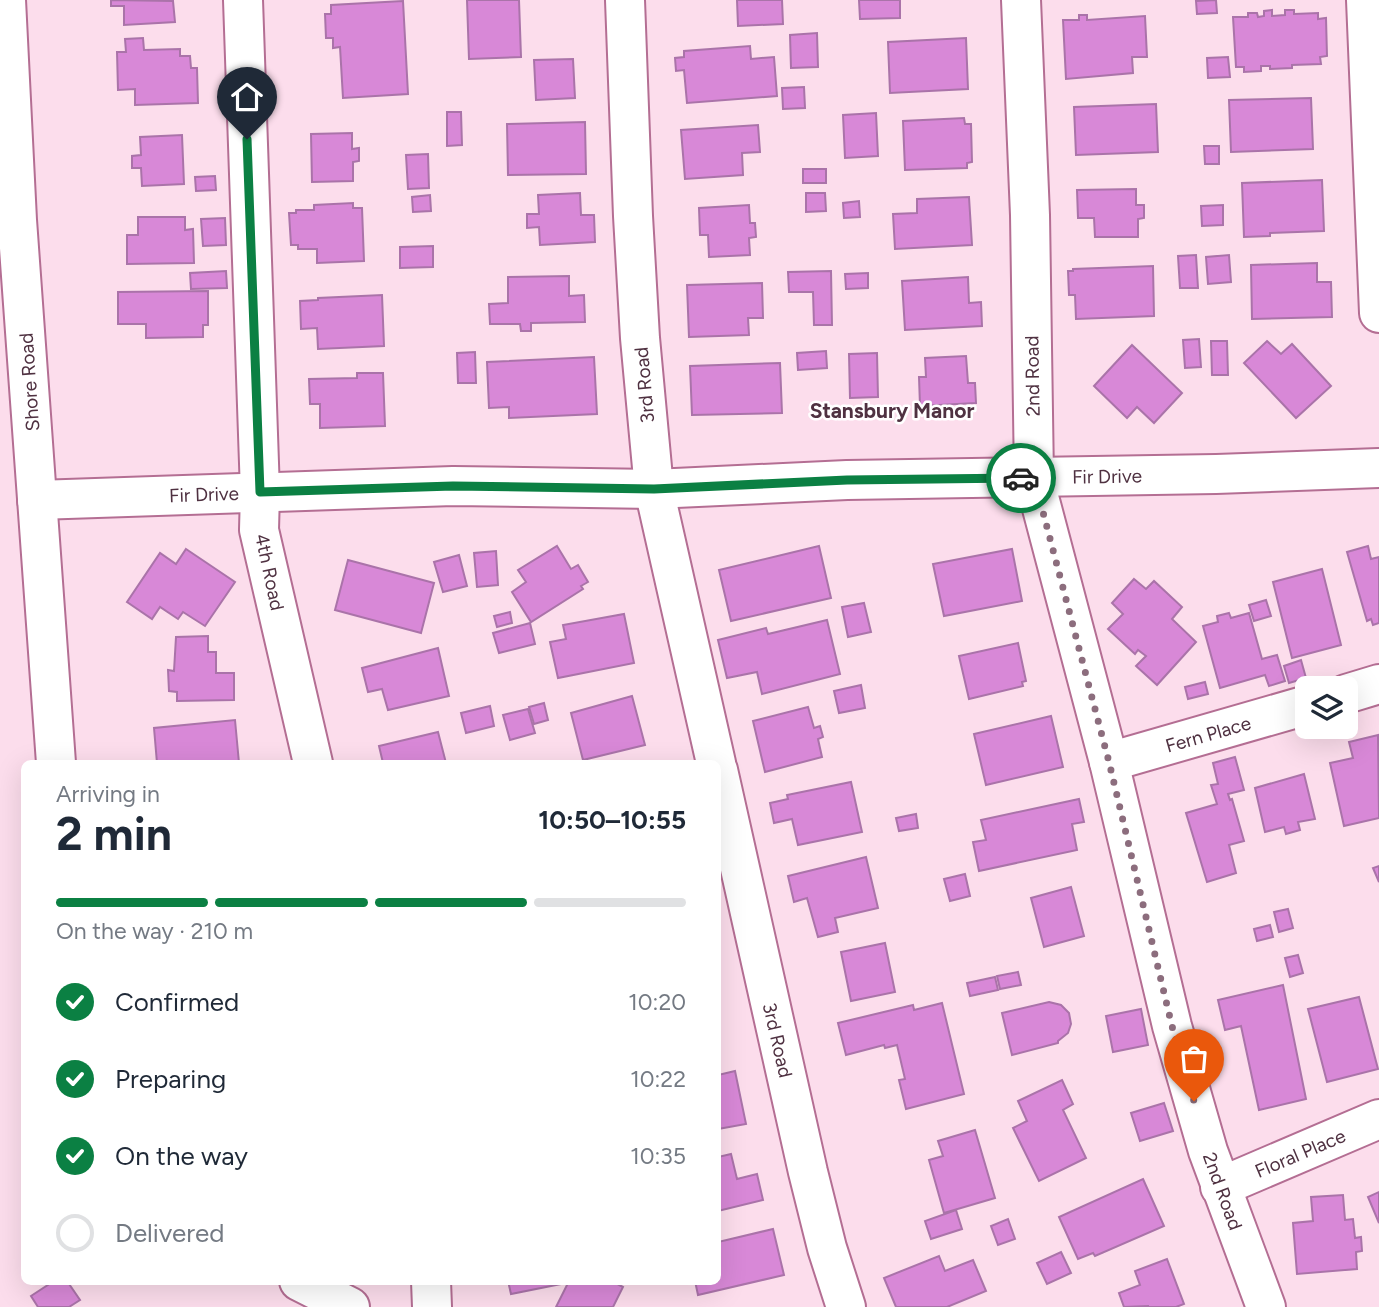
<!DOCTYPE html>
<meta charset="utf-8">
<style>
:root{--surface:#fff;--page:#f2f2f3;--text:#1f2937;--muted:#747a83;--line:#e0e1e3;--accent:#0b8043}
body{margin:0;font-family:Figtree,sans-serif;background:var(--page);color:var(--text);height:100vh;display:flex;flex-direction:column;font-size:26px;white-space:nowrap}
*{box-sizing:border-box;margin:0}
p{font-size:23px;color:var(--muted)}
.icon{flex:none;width:38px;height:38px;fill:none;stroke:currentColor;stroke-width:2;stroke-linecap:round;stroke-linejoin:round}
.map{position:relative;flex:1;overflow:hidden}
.panel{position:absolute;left:21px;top:760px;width:700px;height:525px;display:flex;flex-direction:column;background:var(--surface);border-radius:10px;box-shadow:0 7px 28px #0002}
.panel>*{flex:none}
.buttons{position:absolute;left:1295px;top:676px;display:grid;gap:14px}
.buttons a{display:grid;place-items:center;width:63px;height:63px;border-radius:10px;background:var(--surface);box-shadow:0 7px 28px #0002;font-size:35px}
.pin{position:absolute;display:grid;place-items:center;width:60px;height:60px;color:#fff;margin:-72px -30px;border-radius:50% 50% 50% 0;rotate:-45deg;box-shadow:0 0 7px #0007}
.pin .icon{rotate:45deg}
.courier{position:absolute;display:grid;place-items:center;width:70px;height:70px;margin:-35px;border:5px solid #0b8043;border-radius:50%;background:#fff;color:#222;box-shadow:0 2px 9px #0007}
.summary em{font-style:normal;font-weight:700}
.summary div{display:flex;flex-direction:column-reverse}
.summary{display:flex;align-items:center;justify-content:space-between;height:119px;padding:0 35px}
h1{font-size:46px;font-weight:700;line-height:52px}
.bar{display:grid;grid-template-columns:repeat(4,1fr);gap:10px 7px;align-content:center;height:84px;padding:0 35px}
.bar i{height:9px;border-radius:5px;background:var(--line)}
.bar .active{background:var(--accent)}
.bar p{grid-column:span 4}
ol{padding:0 35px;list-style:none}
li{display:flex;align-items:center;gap:21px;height:77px}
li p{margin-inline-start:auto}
li .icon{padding:7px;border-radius:50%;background:var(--accent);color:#fff;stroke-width:4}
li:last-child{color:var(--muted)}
li i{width:38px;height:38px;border:4px solid var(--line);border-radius:50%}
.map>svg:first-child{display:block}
</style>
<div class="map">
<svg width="1379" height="1307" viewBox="0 0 1379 1307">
<rect width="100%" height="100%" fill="#fcddec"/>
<g fill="#d888d7" stroke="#aa73a9" stroke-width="2">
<polygon points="111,0 173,1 175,22 124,25 124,6 111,6"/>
<polygon points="467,0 519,0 521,57 469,59"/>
<polygon points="737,0 782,0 783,24 738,26"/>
<polygon points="859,0 900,0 900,18 860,19"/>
<polygon points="1216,0 1217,13 1197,14 1196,1"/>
<polygon points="403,1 408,94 343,98 340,47 333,48 333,38 326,38 325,14 331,14 331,5"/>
<polygon points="1272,10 1272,16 1285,15 1285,10 1294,10 1294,14 1318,13 1318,19 1326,18 1327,56 1320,57 1321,64 1292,65 1292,68 1270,69 1270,66 1261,66 1261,71 1244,72 1244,67 1236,67 1233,17 1248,17 1248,13 1257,13 1258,17 1264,16 1264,11"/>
<polygon points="1079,15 1087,15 1087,20 1145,16 1147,57 1132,57 1133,73 1066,79 1063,20 1079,20"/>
<polygon points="817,33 818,67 791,68 790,35"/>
<polygon points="143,38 144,50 180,49 180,56 190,56 191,68 197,68 198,103 135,105 135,89 118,90 117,52 126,52 125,39"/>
<polygon points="966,38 968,89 890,93 888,42"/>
<polygon points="750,46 751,59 774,57 777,96 687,103 684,70 676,71 675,58 684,57 684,51"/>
<polygon points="1228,57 1230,77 1208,78 1207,58"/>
<polygon points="573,59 575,98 536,100 534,60"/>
<polygon points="804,87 805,108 783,109 782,88"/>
<polygon points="1311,98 1313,149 1231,152 1229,100"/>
<polygon points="1156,104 1158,152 1076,155 1074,107"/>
<polygon points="447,112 461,112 462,145 447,146"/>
<polygon points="876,113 878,156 845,158 843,115"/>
<polygon points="964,118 965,124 971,124 972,162 967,163 967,168 905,170 903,121"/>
<polygon points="585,122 586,174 508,175 507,124"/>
<polygon points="758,125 760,152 742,153 743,175 685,179 681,130"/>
<polygon points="352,133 352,149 359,148 359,161 353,162 353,181 312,182 311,134"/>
<polygon points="182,135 184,184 142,186 141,168 132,168 132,156 141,155 140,137"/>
<polygon points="1204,146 1219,146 1219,164 1205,164"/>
<polygon points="428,154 429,188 408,189 406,155"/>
<rect x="803" y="169" width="23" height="14"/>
<polygon points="215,176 216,190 196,191 195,177"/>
<polygon points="1322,180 1324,231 1270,233 1270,236 1244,237 1242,183"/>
<polygon points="1136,189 1136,205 1144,205 1144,218 1138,219 1138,237 1095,237 1094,218 1078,218 1077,190"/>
<polygon points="580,193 581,215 594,215 595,242 540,245 539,227 527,228 527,214 539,214 538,195"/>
<polygon points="806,193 825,193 826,211 806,212"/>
<polygon points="430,195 431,211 413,212 412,197"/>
<polygon points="969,197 972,245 895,249 893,214 917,213 917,199"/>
<polygon points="859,201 860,217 844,218 843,203"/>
<polygon points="353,203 353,208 362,208 364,261 317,263 317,249 298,249 298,245 291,245 289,213 296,213 296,210 314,210 314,205"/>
<polygon points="749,205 750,223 755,223 756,237 749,238 750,255 709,257 708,235 700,235 699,208"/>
<polygon points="1223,205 1223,225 1202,226 1201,206"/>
<polygon points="138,217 185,217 185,230 193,229 194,263 127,264 127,235 138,235"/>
<polygon points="225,218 226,245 203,246 201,219"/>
<polygon points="433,246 433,267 400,268 400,247"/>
<polygon points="1196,255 1198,288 1180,288 1178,256"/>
<polygon points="1229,255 1231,282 1208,284 1206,257"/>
<polygon points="1317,263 1317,282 1331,282 1332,317 1252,319 1251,265"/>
<polygon points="1153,266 1154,316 1076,319 1075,295 1069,295 1068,271 1073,271 1073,269"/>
<polygon points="226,271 227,288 191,289 190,273"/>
<polygon points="831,271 832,325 814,325 813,292 789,292 788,272"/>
<polygon points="868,273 868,288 846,289 845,274"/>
<polygon points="569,276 569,296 584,295 585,322 531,323 531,331 521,331 520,324 490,324 489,304 508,303 508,277"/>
<polygon points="968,277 969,303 981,302 982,326 905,330 902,281"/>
<polygon points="762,283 763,318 748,318 749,335 689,337 687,285"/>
<polygon points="208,291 208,325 203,325 203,337 146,338 146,324 118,324 118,292"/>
<polygon points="382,295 384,346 318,349 317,328 301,329 300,301 318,300 318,298"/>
<polygon points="1199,339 1201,367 1185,368 1183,340"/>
<polygon points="1211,341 1227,341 1228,375 1212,375"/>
<polygon points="1267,341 1281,354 1292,344 1331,386 1296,418 1244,363"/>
<polygon points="1132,345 1182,393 1154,423 1137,407 1127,418 1094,386"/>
<polygon points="826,351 827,368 798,370 797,353"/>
<polygon points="475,352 476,383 458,383 457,353"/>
<polygon points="877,353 878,397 850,398 849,354"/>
<polygon points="966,356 968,383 975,383 976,403 920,406 919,377 926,377 925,358"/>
<polygon points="594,357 597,414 509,418 509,407 489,408 487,362"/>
<polygon points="780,363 782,413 692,415 690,366"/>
<polygon points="357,373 383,373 385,426 320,428 320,404 310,404 309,379 357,378"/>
<polygon points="557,546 571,569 578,565 588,582 581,586 583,589 531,622 512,592 526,582 518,570"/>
<polygon points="819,546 831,598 731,621 719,570"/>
<polygon points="1368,546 1371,559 1379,557 1379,623 1373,625 1371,619 1367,621 1347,552"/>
<polygon points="186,549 235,582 205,626 183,612 178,619 160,607 152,619 127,602 160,553 176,564"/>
<polygon points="1012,549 1022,601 944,616 933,564"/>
<polygon points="496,551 498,585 477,587 474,553"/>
<polygon points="459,555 467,586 443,592 434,562"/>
<polygon points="348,560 434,583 421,633 335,610"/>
<polygon points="1322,569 1341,645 1292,658 1273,582"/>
<polygon points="1134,579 1146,589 1154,581 1182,607 1172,619 1196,642 1157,685 1136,666 1146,656 1138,650 1135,654 1108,629 1123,614 1112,603"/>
<polygon points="1266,600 1271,616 1254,621 1249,605"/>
<polygon points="864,603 871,632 848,637 842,607"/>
<polygon points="510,612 512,623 497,627 494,616"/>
<polygon points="1229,613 1231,618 1249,613 1262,659 1277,655 1285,681 1269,686 1265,675 1220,688 1203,626 1218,622 1217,616"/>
<polygon points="624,614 634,663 558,678 550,642 566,639 563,625"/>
<polygon points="827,620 840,674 762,694 757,672 727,678 718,640 766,628 768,634"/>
<polygon points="530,623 535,644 499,653 493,633"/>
<polygon points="208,636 208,652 216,652 216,673 234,673 234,700 177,701 177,692 169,691 168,670 174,671 176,637"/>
<polygon points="1018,643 1026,681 1022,682 1023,686 969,699 959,656"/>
<polygon points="438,648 449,696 388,710 382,689 368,692 362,668"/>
<polygon points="1301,660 1306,678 1289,683 1284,666"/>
<polygon points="1205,682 1208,694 1188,699 1185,687"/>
<polygon points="861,685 865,708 839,713 834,691"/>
<polygon points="632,696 645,745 583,760 571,713"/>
<polygon points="544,703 548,720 534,724 529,707"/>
<polygon points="490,706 494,726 466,733 461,713"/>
<polygon points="808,707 814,728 820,726 823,737 818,739 822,757 765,772 753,721"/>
<polygon points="528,709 535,733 510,740 503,715"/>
<polygon points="1051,716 1063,767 986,785 974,734"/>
<polygon points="235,720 239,763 157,763 154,728"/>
<polygon points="438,732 446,763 383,763 379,746"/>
<polygon points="1378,735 1379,818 1344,826 1330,763 1353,758 1349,742"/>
<polygon points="1235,757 1244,790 1228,794 1230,800 1232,799 1244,841 1229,845 1236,873 1207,882 1186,813 1217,804 1211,785 1218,784 1213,763"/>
<polygon points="1304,774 1315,819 1298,822 1300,830 1286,834 1284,827 1265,832 1255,788"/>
<polygon points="851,782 862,832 798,845 792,819 774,823 770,803 788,799 787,795"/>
<polygon points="1079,799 1084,822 1072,824 1077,850 979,871 973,842 986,840 981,820"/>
<polygon points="916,814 918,828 899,831 896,818"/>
<polygon points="866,857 878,908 835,918 838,932 818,937 807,898 794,902 788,876"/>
<polygon points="1379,866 1379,882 1373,868"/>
<polygon points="965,874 970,896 950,901 944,879"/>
<polygon points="1071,887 1084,936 1044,947 1031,898"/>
<polygon points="1288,909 1293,928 1279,932 1274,912"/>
<polygon points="1270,925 1273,937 1257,941 1254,929"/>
<polygon points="885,943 895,992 851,1001 841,952"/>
<polygon points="1298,955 1303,973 1290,977 1285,958"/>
<polygon points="1018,972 1021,985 1000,989 997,976"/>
<polygon points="995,977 998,990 970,996 967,983"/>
<polygon points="1283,985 1306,1099 1259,1110 1241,1026 1225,1030 1218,1000"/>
<polygon points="1359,997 1378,1069 1327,1082 1308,1009"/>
<polygon points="1049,1002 1061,1005 1069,1013 1071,1024 1068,1033 1058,1041 1058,1043 1012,1055 1002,1013"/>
<polygon points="942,1003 964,1094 906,1109 899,1080 905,1079 897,1045 885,1048 884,1045 846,1055 838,1023 913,1005 914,1010"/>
<polygon points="1141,1009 1148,1045 1113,1052 1106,1016"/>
<polygon points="735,1071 746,1124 718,1129 718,1075"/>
<polygon points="1062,1080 1073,1104 1063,1110 1086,1158 1039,1181 1013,1128 1027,1121 1018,1101"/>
<polygon points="1164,1103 1173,1131 1140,1141 1131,1113"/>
<polygon points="975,1130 995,1198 944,1213 929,1160 943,1156 938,1141"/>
<polygon points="731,1154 737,1179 757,1174 763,1200 718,1211 718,1157"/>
<polygon points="1143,1179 1164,1226 1095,1256 1093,1253 1078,1259 1059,1217"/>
<polygon points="1379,1192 1379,1223 1368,1197"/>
<polygon points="1343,1195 1345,1220 1353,1219 1355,1238 1361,1237 1362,1251 1356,1252 1357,1269 1297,1274 1293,1223 1313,1221 1311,1197"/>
<polygon points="956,1210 962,1229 931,1239 925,1221"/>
<polygon points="1008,1219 1015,1239 998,1245 991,1226"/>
<polygon points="773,1229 784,1275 698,1295 695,1281 718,1281 718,1242"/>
<polygon points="1061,1252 1071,1273 1047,1284 1037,1263"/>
<polygon points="939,1256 945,1271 973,1260 986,1291 947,1307 896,1307 884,1278"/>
<polygon points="1167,1259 1184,1304 1176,1307 1148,1307 1148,1306 1124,1307 1119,1293 1140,1285 1135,1271"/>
<polygon points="54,1281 67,1281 80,1300 69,1307 38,1307 31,1296"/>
<polygon points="508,1281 565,1281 566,1283 511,1294"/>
<polygon points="569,1281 612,1281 623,1287 613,1307 556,1307"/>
</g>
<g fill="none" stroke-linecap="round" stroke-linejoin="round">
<defs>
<g id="minor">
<polyline points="6,0 17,220 56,763"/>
<polyline points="243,0 260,492 259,530 313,763"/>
<polyline points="625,0 633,216 640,338 654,489 716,763"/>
<polyline points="1021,0 1030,215 1034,478 1109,762 1172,1026 1208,1151 1266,1307"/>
<polyline points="1366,0 1379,313"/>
<polyline points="37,500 453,486 654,489 847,480 1216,474 1379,468"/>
<polyline points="1346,694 1379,684"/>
<polyline points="1109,762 1307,705"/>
<polyline points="718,770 808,1172 827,1248 846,1307"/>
<polyline points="1220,1187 1379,1119"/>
<polyline points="299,1281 350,1307"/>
<polyline points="431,1281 432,1307"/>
</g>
</defs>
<use href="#minor" stroke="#b46e93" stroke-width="42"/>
<use href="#minor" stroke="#fff" stroke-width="38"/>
</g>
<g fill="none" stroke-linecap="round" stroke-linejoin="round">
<polyline stroke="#8c6d7d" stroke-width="7" stroke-dasharray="0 12.6" points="1021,478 1034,478 1109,762 1172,1026 1194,1101"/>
<polyline stroke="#0b8043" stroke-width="9" points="247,139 260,492 453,486 654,489 847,480 1021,478"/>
</g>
<g text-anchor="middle" stroke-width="5" stroke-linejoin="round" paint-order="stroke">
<g font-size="19" fill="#4f3141" stroke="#fff">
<text transform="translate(1032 376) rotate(-91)" y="7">2nd Road</text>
<text transform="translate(29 382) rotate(-94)" y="7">Shore Road</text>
<text transform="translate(644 385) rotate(-95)" y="7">3rd Road</text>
<text transform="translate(1107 476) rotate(-1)" y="7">Fir Drive</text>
<text transform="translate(204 494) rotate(-2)" y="7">Fir Drive</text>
<text transform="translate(270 572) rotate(78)" y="7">4th Road</text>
<text transform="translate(1208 734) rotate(-16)" y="7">Fern Place</text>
<text transform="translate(778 1040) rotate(77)" y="7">3rd Road</text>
<text transform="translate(1300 1153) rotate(-23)" y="7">Floral Place</text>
<text transform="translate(1223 1191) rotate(70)" y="7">2nd Road</text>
</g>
<g font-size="21" font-weight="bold" fill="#4f3141" stroke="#fff">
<text x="892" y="418">Stansbury Manor</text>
</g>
</g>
</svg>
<div class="buttons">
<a><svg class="icon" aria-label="layers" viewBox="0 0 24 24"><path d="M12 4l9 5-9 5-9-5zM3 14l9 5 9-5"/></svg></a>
</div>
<div class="pin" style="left:1194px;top:1101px;background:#ea580c"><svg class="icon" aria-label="bag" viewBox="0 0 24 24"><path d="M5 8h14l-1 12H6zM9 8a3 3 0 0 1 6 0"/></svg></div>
<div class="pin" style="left:247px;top:139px;background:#1f2937"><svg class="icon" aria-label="home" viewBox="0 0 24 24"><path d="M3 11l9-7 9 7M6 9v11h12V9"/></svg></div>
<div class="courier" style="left:1021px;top:478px"><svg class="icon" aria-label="car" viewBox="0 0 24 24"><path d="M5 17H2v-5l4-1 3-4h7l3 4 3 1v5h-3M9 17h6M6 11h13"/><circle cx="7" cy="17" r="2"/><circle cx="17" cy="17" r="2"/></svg></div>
<section class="panel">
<div class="summary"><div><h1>2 min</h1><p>Arriving in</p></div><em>10:50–10:55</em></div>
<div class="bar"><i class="active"></i><i class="active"></i><i class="active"></i><i></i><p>On the way · 210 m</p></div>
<ol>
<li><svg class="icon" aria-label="check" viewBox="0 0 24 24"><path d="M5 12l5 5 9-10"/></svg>Confirmed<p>10:20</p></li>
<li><svg class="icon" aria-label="check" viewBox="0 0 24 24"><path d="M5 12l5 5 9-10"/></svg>Preparing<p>10:22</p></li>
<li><svg class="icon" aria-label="check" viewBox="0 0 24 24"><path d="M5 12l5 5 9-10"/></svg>On the way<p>10:35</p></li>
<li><i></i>Delivered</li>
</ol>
</section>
</div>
